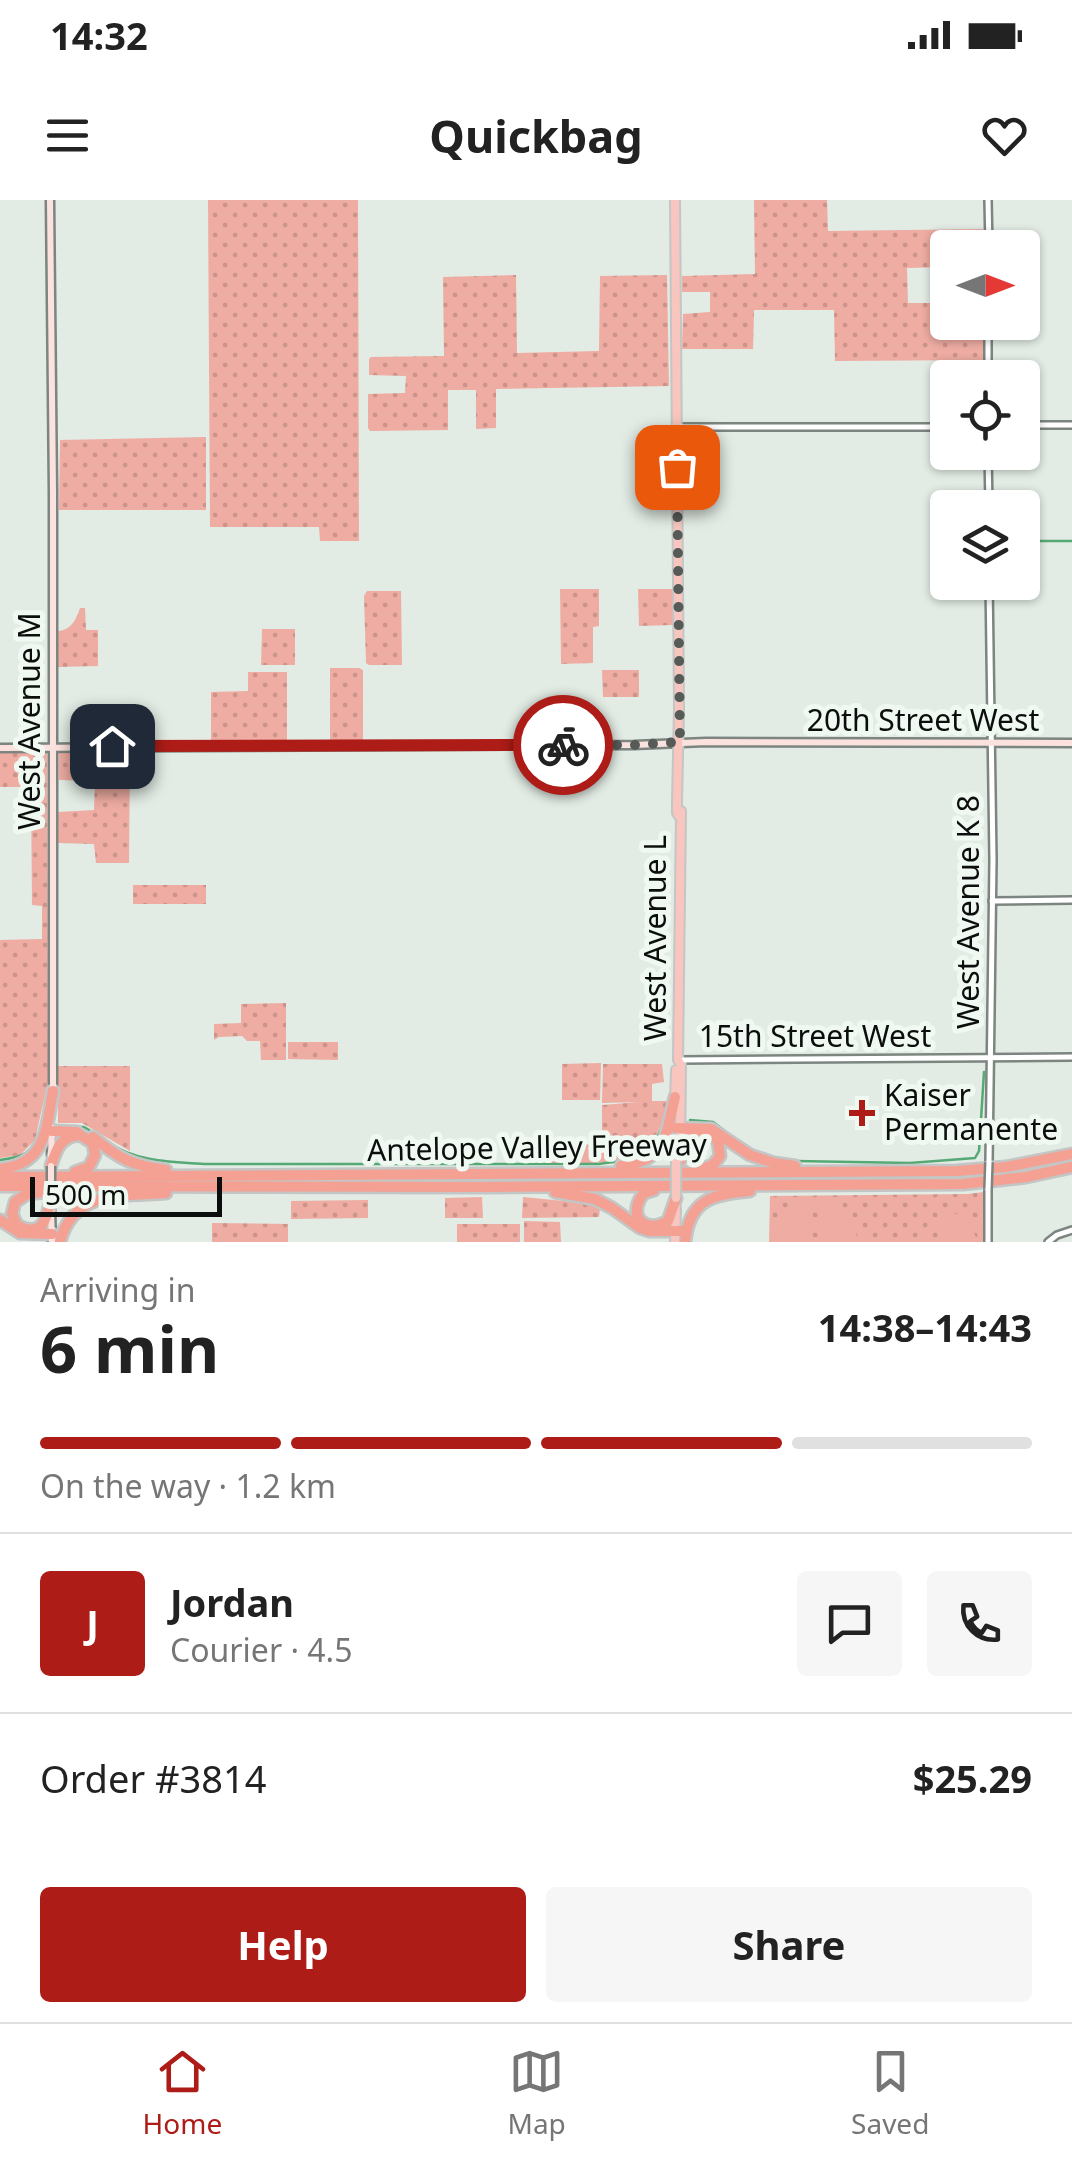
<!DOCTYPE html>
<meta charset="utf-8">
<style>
:root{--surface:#fff;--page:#f6f6f6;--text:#222;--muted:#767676;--line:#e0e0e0;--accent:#ad1c16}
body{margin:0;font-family:"Noto Sans",sans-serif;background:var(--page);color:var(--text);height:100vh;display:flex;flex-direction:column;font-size:38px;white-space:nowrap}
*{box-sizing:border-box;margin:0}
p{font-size:32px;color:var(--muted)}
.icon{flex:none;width:55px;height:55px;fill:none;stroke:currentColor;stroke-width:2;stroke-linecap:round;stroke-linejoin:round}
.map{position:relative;height:1042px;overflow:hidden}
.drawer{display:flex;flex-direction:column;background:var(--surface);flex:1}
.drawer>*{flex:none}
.needle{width:65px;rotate:90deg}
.fabs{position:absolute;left:930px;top:30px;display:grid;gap:20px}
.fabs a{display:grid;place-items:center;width:110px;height:110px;border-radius:10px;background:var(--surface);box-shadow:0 2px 8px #0004;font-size:50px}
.scale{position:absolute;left:30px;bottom:25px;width:192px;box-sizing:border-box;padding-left:10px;border:5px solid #0b0e0c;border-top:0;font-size:28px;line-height:35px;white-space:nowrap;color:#0b0e0c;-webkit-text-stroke:8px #eff9f1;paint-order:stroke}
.pin{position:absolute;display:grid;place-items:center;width:85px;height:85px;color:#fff;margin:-42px;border-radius:20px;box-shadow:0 5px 15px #0006}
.courier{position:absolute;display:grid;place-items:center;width:100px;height:100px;margin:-50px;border:8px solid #ad1c16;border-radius:50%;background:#fff;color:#222;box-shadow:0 2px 12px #0007}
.headline em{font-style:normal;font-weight:700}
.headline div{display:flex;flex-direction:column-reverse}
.headline{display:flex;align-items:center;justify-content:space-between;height:170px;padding:0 40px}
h1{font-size:65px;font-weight:700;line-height:75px}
.bar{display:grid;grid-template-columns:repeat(4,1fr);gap:15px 10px;align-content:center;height:120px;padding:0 40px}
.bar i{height:12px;border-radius:8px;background:var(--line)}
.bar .active{background:var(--accent)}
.bar p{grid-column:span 4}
.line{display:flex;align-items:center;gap:25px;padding:0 40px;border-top:2px solid var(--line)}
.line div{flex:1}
.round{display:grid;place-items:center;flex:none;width:105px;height:105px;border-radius:10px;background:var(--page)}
.primary-button{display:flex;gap:20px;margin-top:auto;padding:20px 40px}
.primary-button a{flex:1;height:115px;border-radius:10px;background:var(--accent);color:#fff;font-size:40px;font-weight:700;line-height:115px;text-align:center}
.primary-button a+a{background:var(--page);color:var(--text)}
.status{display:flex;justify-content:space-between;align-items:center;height:70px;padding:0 50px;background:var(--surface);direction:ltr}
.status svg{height:28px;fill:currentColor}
header{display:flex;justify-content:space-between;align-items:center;height:130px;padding:0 40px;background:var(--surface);font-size:45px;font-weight:700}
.tabs{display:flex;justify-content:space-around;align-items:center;height:140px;border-top:2px solid var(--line);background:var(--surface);font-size:28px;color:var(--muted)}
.tabs a{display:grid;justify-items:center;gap:5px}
.tabs .active{color:var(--accent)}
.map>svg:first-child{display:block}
</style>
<div class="status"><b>14:32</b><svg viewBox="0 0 49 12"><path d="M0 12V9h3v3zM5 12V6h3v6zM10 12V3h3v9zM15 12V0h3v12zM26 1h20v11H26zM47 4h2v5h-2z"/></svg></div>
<header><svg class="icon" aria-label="menu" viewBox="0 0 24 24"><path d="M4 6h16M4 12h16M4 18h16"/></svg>Quickbag<svg class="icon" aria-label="heart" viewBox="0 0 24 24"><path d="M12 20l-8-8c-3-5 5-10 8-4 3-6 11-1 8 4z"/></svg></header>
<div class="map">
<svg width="1072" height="1042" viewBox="0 0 1072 1042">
<defs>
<pattern id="grass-dots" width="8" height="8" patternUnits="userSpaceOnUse" patternTransform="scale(2.5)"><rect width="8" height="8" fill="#eeaca2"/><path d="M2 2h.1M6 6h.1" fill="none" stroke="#cb938a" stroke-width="1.8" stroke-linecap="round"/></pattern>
</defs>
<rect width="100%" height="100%" fill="#e2ebe4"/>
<g fill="url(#grass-dots)">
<polygon points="208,0 358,0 359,341 320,341 319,327 210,327"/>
<polygon points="754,0 827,0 828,31 983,29 984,47 948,48 947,67 907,68 908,103 947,103 948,122 983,123 983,160 835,161 834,110 754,110 753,149 682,149 683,114 710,112 710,92 682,92 682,76 755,74"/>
<polygon points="516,75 517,153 599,151 600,76 667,75 669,186 496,189 496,228 476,229 476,190 448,190 448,230 370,231 368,228 368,194 405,193 406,176 369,175 369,159 371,157 444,156 443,77"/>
<polygon points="206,237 206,310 59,310 60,240"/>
<polygon points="560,389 599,389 599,426 593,427 593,463 561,464"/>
<polygon points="638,389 673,389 673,425 639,426"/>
<polygon points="367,391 401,391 402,465 369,465 366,463 364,396"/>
<path d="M80 408H85L86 430H98V466L58 467V431C71 430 76 420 80 408Z"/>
<polygon points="262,429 295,429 295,465 261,465"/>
<polygon points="330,468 359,468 363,470 363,541 330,542"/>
<polygon points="602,470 639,470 639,497 603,497"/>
<polygon points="248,472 287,472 287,540 211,542 211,492 248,491"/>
<polygon points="130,550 129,663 96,663 94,644 58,643 58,612 94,610 95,581 59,580 59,551"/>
<polygon points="44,551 47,553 48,881 35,940 20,955 0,958 0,740 42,739 42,706 32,705 31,587 0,587 0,552"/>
<rect x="133" y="685" width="73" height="19"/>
<polygon points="286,803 286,860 261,860 260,841 247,841 242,836 219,837 214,840 214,824 241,823 241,804"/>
<polygon points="288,842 338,842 338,860 288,859"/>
<polygon points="601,863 600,900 562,900 562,864"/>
<path d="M603 864H662L664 882 652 884V901H669V905C663 920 658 937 646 948 624 969 556 962 526 963V946L602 944V905L640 902 602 903Z"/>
<polygon points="58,866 130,866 130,951 82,923 58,923"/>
<polygon points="984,992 984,1042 769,1042 770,996 967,994"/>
<polygon points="482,997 483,1018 445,1018 445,998"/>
<polygon points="523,997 584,1003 600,1008 599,1017 522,1018"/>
<polygon points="368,1000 368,1018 291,1019 291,1001"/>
<polygon points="524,1021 560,1022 561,1042 524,1042"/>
<polygon points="212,1023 288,1024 288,1042 212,1042"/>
<rect x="457" y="1024" width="63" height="18"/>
</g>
<g fill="#eeaca2">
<path d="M818 1001C843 1002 855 1016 857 1039L820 1038Z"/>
<path d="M798 1002H809L808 1039 771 1040C772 1021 780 1009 798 1002Z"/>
<path d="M940 1011C960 1011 973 1022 977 1042H940Z"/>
</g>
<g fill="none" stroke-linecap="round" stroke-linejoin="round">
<g stroke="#55a974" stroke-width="2.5">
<polyline points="1022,341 1072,341"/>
<polyline points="690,920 713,922 742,944 759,953"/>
<polyline points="71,927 84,927 96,934"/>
<path d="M106 941C135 962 171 962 205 964H598C631 960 649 958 663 925"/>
<path d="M0 960C24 957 32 954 40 930"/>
<polyline points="796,961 910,963 975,958 979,951 984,872"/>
</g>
<defs>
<g id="tertiary">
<polyline points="988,0 989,48"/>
<polyline points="988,122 988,178"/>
<polyline points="1022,225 1072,225"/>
<polyline points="677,227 948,227"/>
<polyline points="988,252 989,308"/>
<polyline points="992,701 1072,700"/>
<polyline points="680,860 1072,857"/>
<polyline points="989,962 993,660 989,382"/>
<polyline points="988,1042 988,989"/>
<polyline points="1048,1042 1057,1035 1072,1030"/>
</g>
<g id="secondary">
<polyline points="50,0 53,292 53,890"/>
<polyline points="0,548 634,545 706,542 1072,543"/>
<polyline points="51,955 52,928"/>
<polyline points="51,1010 52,1042"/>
</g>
<g id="primary">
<polyline points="675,0 679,509 677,602 677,613 679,616"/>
<polyline points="675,901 676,870"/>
<polyline points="680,951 681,865 678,860 681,611"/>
<polyline points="675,1042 676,1008"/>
</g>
<g id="motorway">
<polyline points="676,928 711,929 750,955 774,963 795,966"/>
<polyline points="52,931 77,932"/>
<path d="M93 937C118 958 132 966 166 970"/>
<polyline points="680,961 688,937 698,932 708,932 718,941 720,956 713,965 702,969"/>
<path d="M51 966C56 950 60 936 80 935L93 943 95 955 89 967 75 972"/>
<path d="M621 966C667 961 666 934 675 897"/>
<path d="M0 969C47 964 46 928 53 891"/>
<polyline points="0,977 957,971 1006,967 1072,954"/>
<polyline points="0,986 485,987 963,984 1026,977 1072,967"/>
<path d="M654 990 644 993C626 1015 644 1035 668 1021L676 998"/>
<path d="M45 992 27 994 15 1002 12 1014 17 1025C42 1039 47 1019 51 999"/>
<polyline points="555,992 595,999 612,1008 640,1028 649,1031 681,1031"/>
<polyline points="0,1020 20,1033 52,1034"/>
<path d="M60 1042C73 990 122 996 166 993"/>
<path d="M685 1042C689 1000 712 994 750 991"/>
</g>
</defs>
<use href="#tertiary" stroke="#7c857f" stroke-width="10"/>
<use href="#secondary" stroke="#7c857f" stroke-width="11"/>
<use href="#primary" stroke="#c4c5c5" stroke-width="12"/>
<use href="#motorway" stroke="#c4c5c5" stroke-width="15"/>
<use href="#tertiary" stroke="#fff" stroke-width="5"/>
<use href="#secondary" stroke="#fce2df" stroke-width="6"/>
<use href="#primary" stroke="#f8c6be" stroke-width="8"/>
<use href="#motorway" stroke="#f4a093" stroke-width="10"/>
<defs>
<polyline id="tertiary-bridge" points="988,989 989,962"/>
<polyline id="secondary-bridge" points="51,966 51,999"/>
<polyline id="primary-bridge" points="676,998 676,961"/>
</defs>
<use href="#tertiary-bridge" stroke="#7c857f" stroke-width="10" stroke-linecap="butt"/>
<use href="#secondary-bridge" stroke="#7c857f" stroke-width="11" stroke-linecap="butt"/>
<use href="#primary-bridge" stroke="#c4c5c5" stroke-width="12" stroke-linecap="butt"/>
<use href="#tertiary-bridge" stroke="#fff" stroke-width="5"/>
<use href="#secondary-bridge" stroke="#fce2df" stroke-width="6"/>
<use href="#primary-bridge" stroke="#f8c6be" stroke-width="8"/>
</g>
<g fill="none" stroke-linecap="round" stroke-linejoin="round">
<polyline stroke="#565b58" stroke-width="10" stroke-dasharray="0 18" points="563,545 634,545 680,542 677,267"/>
<polyline stroke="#ad1c16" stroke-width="12" points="112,546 563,545"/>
</g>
<path fill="#ad1c16" stroke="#eff9f1" stroke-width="4" d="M857 898h10v10h10v10h-10v10h-10v-10h-10v-10h10z"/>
<g text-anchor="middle" stroke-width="10" stroke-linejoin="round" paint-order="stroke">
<g font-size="30" fill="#0b0e0c" stroke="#eff9f1">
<text transform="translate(30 521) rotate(-90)" y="10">West Avenue M</text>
<text x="923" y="531">20th Street West</text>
<text transform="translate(969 712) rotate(-90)" y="10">West Avenue K 8</text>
<text transform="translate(656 738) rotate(-90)" y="10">West Avenue L</text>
<text x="815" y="847">15th Street West</text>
<text transform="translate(537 948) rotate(-1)" y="10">Antelope Valley Freeway</text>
</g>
<g font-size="30" fill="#0b0e0c" stroke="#eff9f1" text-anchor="start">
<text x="884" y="906">Kaiser<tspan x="884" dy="34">Permanente</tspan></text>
</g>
</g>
</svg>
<div class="fabs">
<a><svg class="needle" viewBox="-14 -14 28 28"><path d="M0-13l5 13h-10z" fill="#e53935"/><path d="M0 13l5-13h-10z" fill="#767676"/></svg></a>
<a><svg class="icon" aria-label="locate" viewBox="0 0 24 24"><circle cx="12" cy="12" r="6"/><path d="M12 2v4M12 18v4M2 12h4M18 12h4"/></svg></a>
<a><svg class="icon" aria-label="layers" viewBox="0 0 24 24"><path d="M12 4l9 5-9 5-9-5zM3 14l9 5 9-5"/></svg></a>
</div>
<div class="scale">500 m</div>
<div class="pin" style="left:677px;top:267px;background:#ea580c"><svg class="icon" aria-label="bag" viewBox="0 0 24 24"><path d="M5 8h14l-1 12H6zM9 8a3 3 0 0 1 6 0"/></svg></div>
<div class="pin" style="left:112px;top:546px;background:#1f2937"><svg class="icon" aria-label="home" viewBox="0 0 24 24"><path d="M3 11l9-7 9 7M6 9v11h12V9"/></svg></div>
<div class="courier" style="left:563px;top:545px"><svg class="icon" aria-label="bike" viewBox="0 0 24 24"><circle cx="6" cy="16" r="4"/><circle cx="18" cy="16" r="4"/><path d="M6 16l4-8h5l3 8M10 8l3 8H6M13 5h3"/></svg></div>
</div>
<section class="drawer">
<div class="headline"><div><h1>6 min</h1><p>Arriving in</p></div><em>14:38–14:43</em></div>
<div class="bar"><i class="active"></i><i class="active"></i><i class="active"></i><i></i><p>On the way · 1.2 km</p></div>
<div class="line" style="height:180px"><b class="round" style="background:var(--accent);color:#fff">J</b><div><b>Jordan</b><p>Courier · 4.5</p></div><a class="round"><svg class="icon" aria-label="chat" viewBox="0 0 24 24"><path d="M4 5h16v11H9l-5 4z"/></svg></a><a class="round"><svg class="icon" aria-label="phone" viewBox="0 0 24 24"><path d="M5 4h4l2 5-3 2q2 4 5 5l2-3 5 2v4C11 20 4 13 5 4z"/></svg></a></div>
<div class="line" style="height:130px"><div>Order #3814</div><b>$25.29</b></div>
<div class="primary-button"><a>Help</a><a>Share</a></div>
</section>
<nav class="tabs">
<a class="active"><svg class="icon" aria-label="home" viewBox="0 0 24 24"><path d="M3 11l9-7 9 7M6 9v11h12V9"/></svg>Home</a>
<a><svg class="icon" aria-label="map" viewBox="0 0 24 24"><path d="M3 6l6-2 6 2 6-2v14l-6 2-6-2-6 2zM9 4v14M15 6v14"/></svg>Map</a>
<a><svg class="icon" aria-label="saved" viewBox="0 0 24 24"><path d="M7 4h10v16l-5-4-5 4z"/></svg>Saved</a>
</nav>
